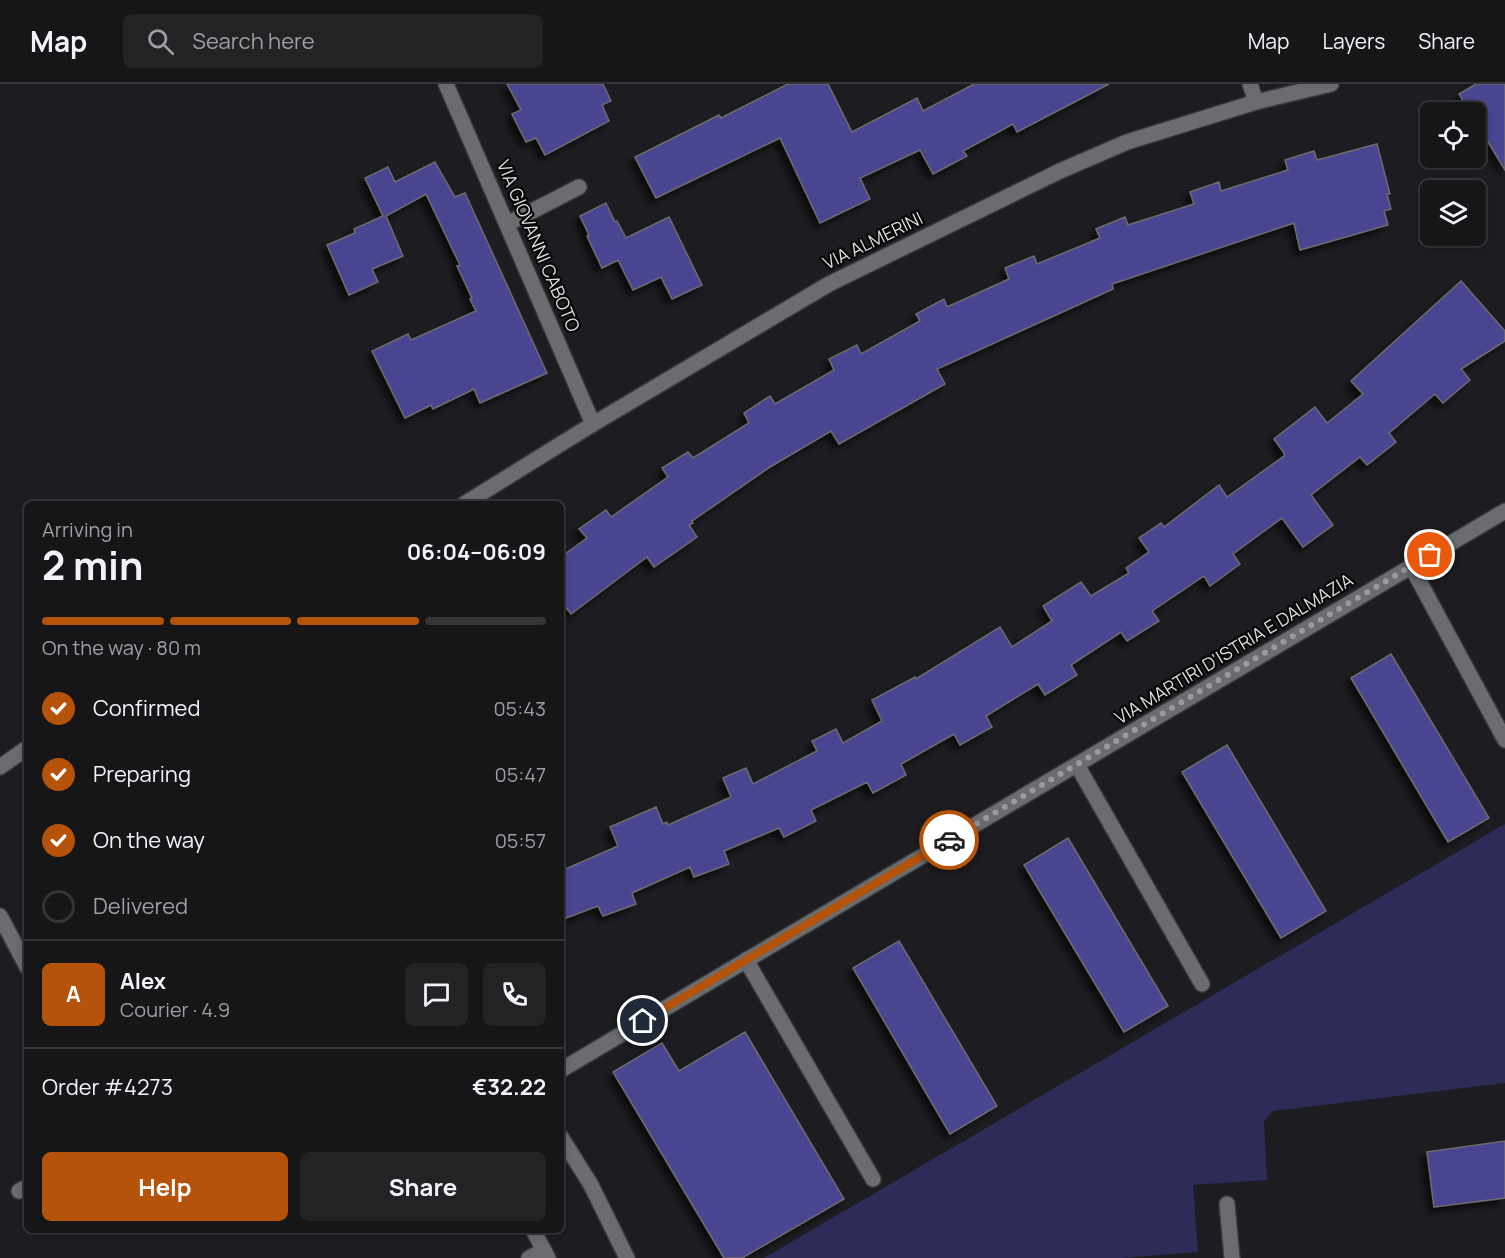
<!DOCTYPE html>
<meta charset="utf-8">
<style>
:root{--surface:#161619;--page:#232326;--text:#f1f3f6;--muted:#9e9fa2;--line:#353538;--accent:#b45309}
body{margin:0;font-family:Manrope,sans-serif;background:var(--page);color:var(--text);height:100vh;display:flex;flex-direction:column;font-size:22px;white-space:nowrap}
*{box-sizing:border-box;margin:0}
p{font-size:20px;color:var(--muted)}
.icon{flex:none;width:33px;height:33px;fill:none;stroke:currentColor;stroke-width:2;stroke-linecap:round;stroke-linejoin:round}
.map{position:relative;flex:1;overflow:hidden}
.drawer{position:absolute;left:24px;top:417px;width:540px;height:732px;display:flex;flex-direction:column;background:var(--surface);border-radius:9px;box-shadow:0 3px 9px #0003,0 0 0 2px var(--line)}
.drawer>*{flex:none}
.buttons{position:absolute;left:1420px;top:18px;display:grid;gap:12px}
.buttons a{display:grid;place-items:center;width:66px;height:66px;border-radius:9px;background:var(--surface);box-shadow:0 3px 9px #0003,0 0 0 2px var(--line);font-size:30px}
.pin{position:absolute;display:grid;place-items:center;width:51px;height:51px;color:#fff;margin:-26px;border:3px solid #fff;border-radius:50%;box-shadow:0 2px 6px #0007}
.courier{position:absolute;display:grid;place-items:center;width:60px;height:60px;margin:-30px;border:4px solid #b45309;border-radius:50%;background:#fff;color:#222;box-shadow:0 2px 8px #0007}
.headline em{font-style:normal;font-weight:700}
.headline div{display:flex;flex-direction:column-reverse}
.headline{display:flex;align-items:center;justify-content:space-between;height:102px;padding:0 18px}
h1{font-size:39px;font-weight:700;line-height:45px}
.bar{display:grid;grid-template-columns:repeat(4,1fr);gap:9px 6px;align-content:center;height:72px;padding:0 18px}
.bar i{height:8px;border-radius:4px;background:var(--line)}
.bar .current{background:var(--accent)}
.bar p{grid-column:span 4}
.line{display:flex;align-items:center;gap:15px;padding:0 18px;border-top:2px solid var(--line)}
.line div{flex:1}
.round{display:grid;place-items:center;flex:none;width:63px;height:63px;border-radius:9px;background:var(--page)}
ol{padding:0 18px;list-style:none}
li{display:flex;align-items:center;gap:18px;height:66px}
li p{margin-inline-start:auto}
li .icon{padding:6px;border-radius:50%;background:var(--accent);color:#fff;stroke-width:4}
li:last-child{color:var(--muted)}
li i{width:33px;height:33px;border:3px solid var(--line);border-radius:50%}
.action{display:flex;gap:12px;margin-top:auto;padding:12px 18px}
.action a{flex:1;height:69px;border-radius:9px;background:var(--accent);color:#fff;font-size:24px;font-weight:700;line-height:69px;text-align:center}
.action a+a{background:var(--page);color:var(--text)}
header{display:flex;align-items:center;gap:36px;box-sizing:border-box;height:84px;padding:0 30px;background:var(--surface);border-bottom:2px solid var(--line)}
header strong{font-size:28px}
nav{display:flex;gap:33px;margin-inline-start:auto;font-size:21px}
.search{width:420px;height:54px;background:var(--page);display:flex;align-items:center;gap:15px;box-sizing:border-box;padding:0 21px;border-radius:9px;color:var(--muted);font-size:22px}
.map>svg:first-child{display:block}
</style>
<header>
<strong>Map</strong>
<div class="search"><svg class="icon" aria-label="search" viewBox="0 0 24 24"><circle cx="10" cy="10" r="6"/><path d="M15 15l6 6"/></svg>Search here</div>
<nav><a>Map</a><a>Layers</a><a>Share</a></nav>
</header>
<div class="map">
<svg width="1505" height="1174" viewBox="0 0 1505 1174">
<defs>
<filter id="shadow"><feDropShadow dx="-5.5" dy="5.5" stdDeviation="3" flood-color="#0009"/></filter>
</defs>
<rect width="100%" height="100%" fill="#1d1d21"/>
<polygon fill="#2d2b57" points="1505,740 1505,999 1273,1027 1264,1037 1267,1096 1193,1101 1198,1168 1122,1174 764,1174"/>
<g fill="#494491" stroke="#6c6c70" stroke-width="1.5" filter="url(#shadow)">
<polygon points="507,0 603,0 611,17 602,21 609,37 545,71 536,54 526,58 512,30 521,26"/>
<polygon points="788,0 828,0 852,48 917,14 923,27 974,0 1109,0 1017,48 1013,40 963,67 967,72 933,90 920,66 860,94 870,115 820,139 780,54 656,114 635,73 719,31 721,34"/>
<polygon points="1476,0 1505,0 1505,86 1476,38 1476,28 1470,28 1459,10"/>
<polygon points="1377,60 1390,110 1387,110 1391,125 1384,127 1388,141 1300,166 1294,139 1112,200 1113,205 937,285 945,300 839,360 831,347 770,383 692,437 693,439 689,441 697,453 654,483 647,473 571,530 561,517 561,473 587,454 579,445 606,426 611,433 668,393 662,384 688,368 693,374 749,339 744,329 770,312 775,320 834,286 829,275 857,261 861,270 920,237 916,230 944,215 947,223 1009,195 1005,184 1034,172 1037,180 1100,154 1096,145 1125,133 1128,141 1194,120 1190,108 1219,98 1221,107 1288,86 1285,76 1314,67 1317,76"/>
<polygon points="435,78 455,113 465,109 547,289 480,319 474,305 433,325 431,321 405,334 372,267 408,250 411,256 476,227 470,215 472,214 457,182 460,181 426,110 386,132 403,172 372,185 378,198 349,211 327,161 355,149 354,145 383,132 365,94 388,83 395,98"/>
<polygon points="606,119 615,138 617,137 626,154 669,133 702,201 672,215 661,193 633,206 618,176 602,184 587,152 589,151 580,132"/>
<polygon points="1461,197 1505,247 1505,257 1461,285 1470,296 1443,319 1435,310 1389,349 1396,358 1367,381 1360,373 1311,411 1333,441 1303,463 1282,434 1233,470 1240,480 1210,502 1204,492 1152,527 1159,537 1127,557 1121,548 1071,581 1077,591 1045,611 1038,600 986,632 992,643 960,661 954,650 901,680 906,691 873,709 867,698 811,726 816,737 784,753 779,744 724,767 729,780 694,793 690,783 632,809 636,820 603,832 598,822 561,836 561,787 618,762 610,743 656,723 663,740 667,738 668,741 731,713 723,694 746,684 753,700 817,667 812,657 836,645 843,659 882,637 872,616 915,593 916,595 1000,543 1012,563 1052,537 1043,522 1081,498 1091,512 1129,489 1126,484 1149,468 1139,454 1161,439 1164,443 1219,401 1227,413 1284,372 1284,369 1274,355 1315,323 1327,339 1363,310 1351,297"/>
<polygon points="1391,570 1489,734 1448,758 1351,594"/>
<polygon points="1227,661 1326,827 1281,854 1182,688"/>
<polygon points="1068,754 1168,922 1124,948 1024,781"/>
<polygon points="899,857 997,1022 950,1050 853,884"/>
<polygon points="745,948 844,1115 742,1174 724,1174 613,988 662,959 679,987"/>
<polygon points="1505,1057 1505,1114 1434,1123 1427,1068"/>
</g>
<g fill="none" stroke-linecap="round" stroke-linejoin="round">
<defs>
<g id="minor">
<polyline points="446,0 593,340"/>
<polyline points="1250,0 1256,18"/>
<polyline points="507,140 579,103"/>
<polyline points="464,420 593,340 829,200 1060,87 1127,58 1256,18 1331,0"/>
<polyline points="1411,482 1505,656"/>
<polyline points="1077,681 1202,900"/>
<polyline points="0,683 27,664"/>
<polyline points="0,832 27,883"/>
<polyline points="746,876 873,1095"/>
<polyline points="561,986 1505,427"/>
<polyline points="561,1053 591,1101 627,1174"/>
<polyline points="19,1107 27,1103"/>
<polyline points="1227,1120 1232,1174"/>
<polyline points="533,1146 548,1174"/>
<polyline points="529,1174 544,1166"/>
</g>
</defs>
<use href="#minor" stroke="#363739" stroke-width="18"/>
<use href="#minor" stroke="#6b6c70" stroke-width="15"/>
</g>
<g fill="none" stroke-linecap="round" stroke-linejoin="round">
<polyline stroke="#9a9a9d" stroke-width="6" stroke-dasharray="0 10.8" points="949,756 1430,471"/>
<polyline stroke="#b45309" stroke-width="8" points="643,937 949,756"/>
</g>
<g text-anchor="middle" stroke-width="4.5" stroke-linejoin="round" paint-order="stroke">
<g font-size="18" fill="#dedee0" stroke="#080809">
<text transform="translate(873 157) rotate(-26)" y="6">VIA ALMERINI</text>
<text transform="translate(538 162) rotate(67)" y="6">VIA GIOVANNI CABOTO</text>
<text transform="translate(1234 565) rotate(-31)" y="6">VIA MARTIRI D'ISTRIA E DALMAZIA</text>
</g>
</g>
</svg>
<div class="buttons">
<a><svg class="icon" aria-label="locate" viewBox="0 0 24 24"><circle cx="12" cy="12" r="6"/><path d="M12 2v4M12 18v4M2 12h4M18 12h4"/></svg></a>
<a><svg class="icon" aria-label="layers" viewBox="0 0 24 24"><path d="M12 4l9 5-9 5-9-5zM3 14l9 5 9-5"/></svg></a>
</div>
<div class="pin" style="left:1430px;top:471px;background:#ea580c"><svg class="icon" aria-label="bag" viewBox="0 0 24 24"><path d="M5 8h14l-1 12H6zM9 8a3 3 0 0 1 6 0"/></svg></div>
<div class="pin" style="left:643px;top:937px;background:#1f2937"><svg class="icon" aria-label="home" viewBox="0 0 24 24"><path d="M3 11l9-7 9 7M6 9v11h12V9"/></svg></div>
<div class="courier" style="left:949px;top:756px"><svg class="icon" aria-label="car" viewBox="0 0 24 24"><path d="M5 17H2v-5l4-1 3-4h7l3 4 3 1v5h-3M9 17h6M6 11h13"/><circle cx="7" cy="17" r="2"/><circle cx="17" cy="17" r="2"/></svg></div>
<section class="drawer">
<div class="headline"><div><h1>2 min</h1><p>Arriving in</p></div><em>06:04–06:09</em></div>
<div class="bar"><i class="current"></i><i class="current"></i><i class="current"></i><i></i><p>On the way · 80 m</p></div>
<ol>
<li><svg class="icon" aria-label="check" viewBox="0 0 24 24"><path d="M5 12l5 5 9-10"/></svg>Confirmed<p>05:43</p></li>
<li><svg class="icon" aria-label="check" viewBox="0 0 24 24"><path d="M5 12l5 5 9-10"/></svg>Preparing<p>05:47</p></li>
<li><svg class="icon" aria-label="check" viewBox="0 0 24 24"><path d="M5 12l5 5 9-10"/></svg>On the way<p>05:57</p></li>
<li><i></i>Delivered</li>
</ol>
<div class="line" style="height:108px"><b class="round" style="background:var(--accent);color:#fff">A</b><div><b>Alex</b><p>Courier · 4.9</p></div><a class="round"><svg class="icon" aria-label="chat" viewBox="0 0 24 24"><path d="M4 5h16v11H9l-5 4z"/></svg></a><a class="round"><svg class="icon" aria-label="phone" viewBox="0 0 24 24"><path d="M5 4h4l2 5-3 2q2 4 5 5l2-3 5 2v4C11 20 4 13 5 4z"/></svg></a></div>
<div class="line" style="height:78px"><div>Order #4273</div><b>€32.22</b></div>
<div class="action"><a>Help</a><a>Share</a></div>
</section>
</div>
